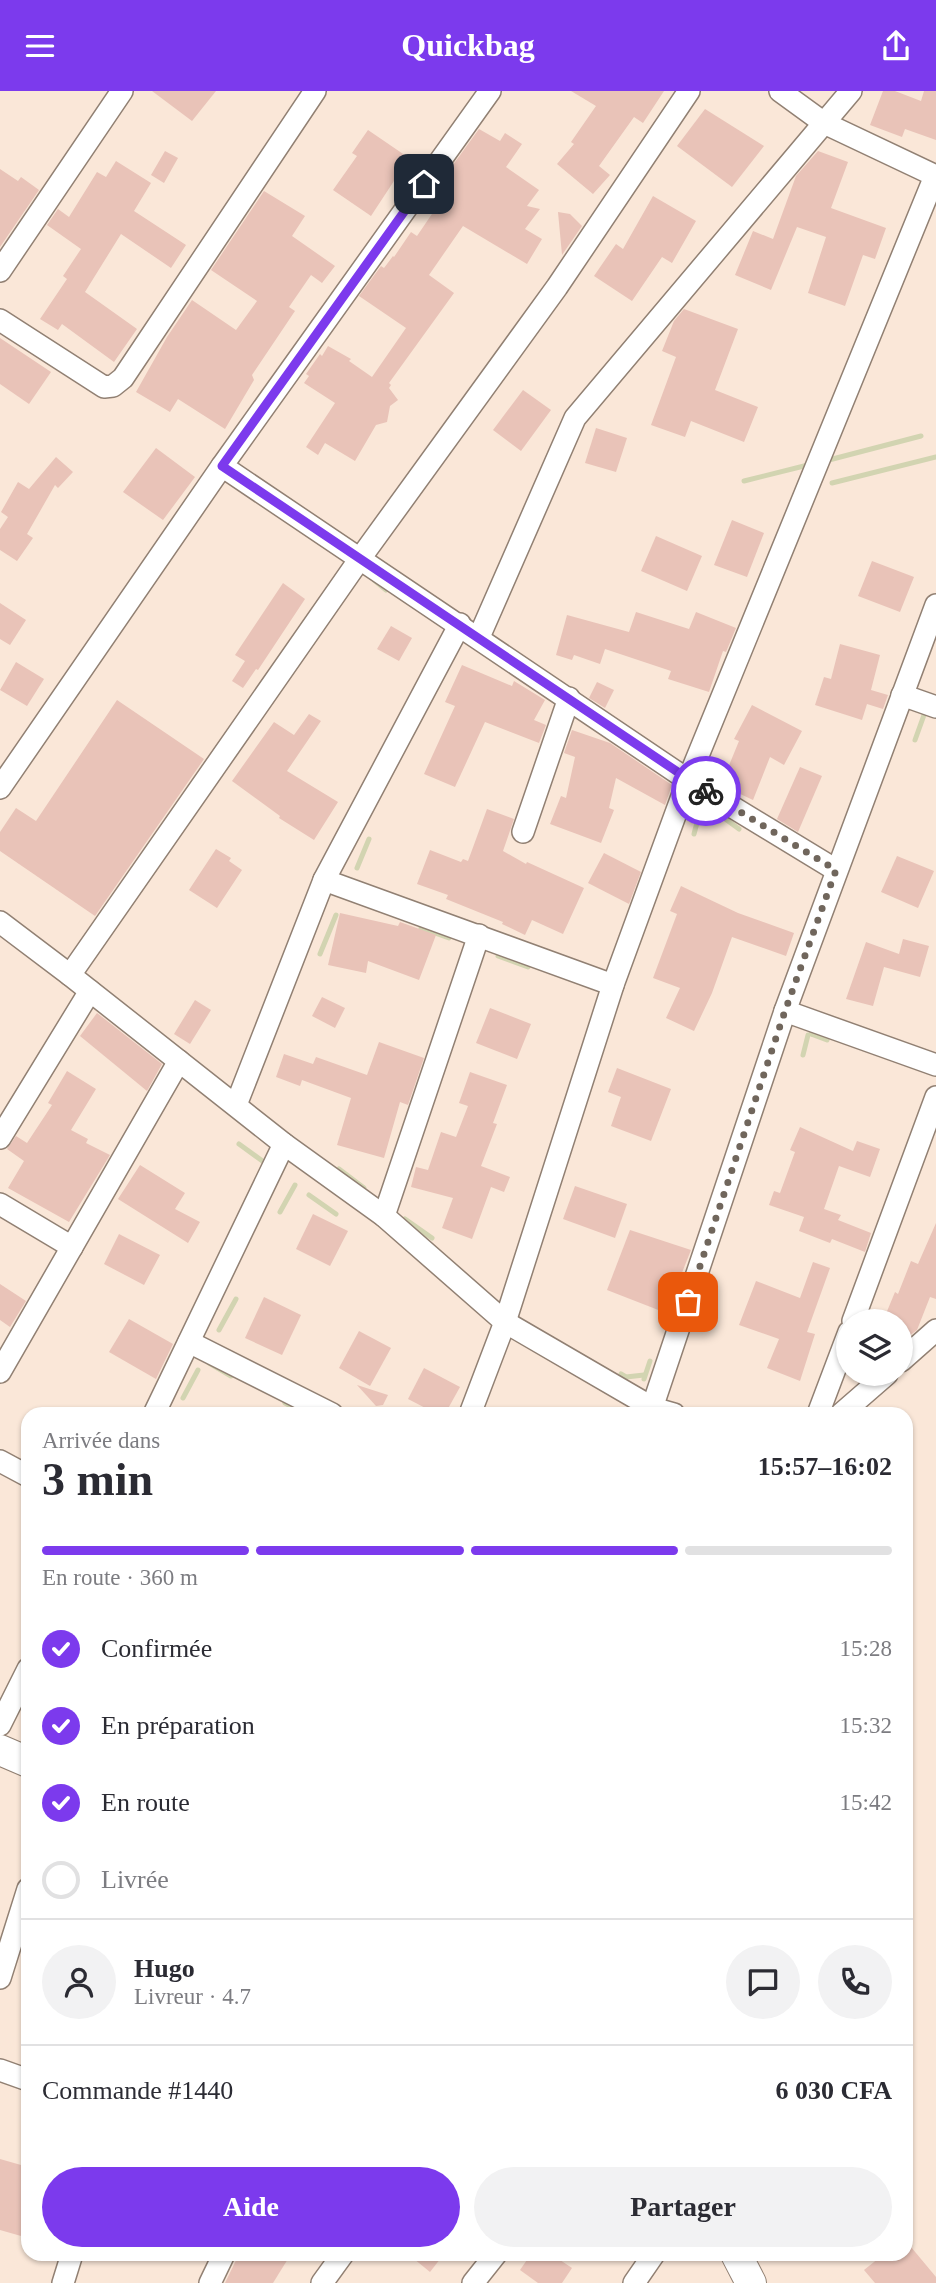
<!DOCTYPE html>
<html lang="fr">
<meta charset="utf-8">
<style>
:root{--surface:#fff;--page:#f2f2f3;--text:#2b2b33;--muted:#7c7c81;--line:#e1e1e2;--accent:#7c3aed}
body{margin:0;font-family:"Times New Roman",serif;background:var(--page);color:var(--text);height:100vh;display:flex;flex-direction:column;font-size:26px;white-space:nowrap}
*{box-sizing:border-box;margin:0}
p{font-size:23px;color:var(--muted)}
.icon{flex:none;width:38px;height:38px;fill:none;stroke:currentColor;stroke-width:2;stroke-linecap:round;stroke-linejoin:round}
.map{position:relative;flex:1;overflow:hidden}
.panel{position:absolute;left:21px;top:1316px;width:892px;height:854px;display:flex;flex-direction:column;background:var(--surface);border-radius:21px;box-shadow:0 2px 5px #0004}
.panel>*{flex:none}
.controls{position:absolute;left:836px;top:1218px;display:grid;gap:14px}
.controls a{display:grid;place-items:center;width:77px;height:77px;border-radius:50%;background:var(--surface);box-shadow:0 2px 5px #0004;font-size:35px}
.pin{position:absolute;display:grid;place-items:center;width:60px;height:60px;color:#fff;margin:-30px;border-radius:14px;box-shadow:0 4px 10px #0006}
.courier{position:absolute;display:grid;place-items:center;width:70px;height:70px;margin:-35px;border:5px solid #7c3aed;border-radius:50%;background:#fff;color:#222;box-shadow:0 2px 9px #0007}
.head em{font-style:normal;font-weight:600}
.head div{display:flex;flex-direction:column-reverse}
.head{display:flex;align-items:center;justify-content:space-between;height:119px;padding:0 21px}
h1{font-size:46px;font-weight:600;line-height:52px}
.bar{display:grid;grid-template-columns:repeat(4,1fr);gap:10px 7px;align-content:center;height:84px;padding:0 21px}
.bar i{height:9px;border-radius:5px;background:var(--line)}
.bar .current{background:var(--accent)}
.bar p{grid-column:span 4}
.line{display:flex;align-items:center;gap:18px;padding:0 21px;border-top:2px solid var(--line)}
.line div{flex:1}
.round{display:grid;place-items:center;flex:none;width:74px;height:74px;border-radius:37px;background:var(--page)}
ol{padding:0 21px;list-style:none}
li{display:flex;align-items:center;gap:21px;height:77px}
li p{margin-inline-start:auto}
li .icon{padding:7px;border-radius:50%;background:var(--accent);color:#fff;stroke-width:4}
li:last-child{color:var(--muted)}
li i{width:38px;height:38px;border:4px solid var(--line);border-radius:50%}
.button{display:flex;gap:14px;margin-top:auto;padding:14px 21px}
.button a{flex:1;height:80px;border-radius:42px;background:var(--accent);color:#fff;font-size:28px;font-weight:600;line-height:80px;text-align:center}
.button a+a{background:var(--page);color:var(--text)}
header{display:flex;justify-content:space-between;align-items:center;height:91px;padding:0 21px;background:var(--accent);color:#fff;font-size:32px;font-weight:600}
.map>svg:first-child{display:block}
</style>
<header><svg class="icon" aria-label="menu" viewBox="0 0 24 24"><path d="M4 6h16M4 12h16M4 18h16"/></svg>Quickbag<svg class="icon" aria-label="share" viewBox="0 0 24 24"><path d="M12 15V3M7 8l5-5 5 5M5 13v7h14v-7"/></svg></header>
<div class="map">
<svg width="936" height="2192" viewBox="0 0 936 2192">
<rect width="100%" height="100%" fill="#fae7d8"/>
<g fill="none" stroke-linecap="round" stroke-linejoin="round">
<g stroke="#d2d4b1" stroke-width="5">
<polyline points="825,370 921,345"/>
<polyline points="744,390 812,373"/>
<polyline points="832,392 936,366"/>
<polyline points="374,489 386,499"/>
<polyline points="915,649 924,624"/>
<polyline points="713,719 739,738"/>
<polyline points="694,743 702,713"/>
<polyline points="357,777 369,748"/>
<polyline points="421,837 449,847"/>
<polyline points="320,863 336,824"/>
<polyline points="498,865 528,876"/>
<polyline points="811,943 827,949"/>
<polyline points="803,964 808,944"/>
<polyline points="239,1053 268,1074"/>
<polyline points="339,1078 364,1097"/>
<polyline points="309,1104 336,1123"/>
<polyline points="280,1121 295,1094"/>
<polyline points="405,1128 432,1147"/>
<polyline points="219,1239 236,1208"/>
<polyline points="209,1272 231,1285"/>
<polyline points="621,1283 626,1286 644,1284"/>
<polyline points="644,1288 650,1270"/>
<polyline points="183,1307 198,1279"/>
<polyline points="285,1312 306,1323"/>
</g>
</g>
<g fill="#e9c3b8">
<polygon points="152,0 216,0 192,30"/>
<polygon points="571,0 664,0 643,32 634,26 599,75 610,84 593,103 557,73 574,53 571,51 596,15"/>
<polygon points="883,0 895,0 921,10 924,0 936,0 936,49 905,38 902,46 870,34"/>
<polygon points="705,18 764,55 732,96 677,55"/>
<polygon points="479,38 500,50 505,42 522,53 506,76 539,99 527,115 540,118 525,138 542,148 527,173 463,135 429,184 454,202 389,292 391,294 389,297 398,309 390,315 387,331 376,334 355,370 325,352 318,364 306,356 335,312 304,292 309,285 306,283 320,263 322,265 328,255 351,268 349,270 372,286 406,237 359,205 381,175 384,177 393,165 394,166 411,141 417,145 436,117 433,111 434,100"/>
<polygon points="368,39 409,67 371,125 333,99 357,65 352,62"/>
<polygon points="165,60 178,67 164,92 151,84"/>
<polygon points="818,60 848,71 831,117 886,137 875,168 863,164 845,215 808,202 826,146 797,136 771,199 735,184 753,140 773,148 796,85"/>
<polygon points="116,70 151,92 134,120 186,154 171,177 121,143 85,201 137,238 114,271 62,233 58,239 40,228 67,188 63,185 81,158 47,134 58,118 69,126 97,81 106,86"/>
<polygon points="0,78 18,90 21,86 39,99 0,156"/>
<polygon points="264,100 305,125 292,145 335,175 322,192 311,184 289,216 295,220 252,284 254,289 225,338 178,308 170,321 136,301 167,246 192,209 236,239 257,210 211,179"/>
<polygon points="653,105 696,130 672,172 662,166 632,210 594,185 616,153 623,158"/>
<polygon points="558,121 570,123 582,135 562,164"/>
<polygon points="684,218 738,238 715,299 758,316 744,351 691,330 685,346 651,334 676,266 662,260 674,230"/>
<polygon points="0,247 51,281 29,313 0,293"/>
<polygon points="523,299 551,319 521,360 493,339"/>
<polygon points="596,337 627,347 616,381 585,372"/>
<polygon points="156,357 195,386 163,429 123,401"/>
<polygon points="56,366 73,381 58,397 55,394 27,443 33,447 17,470 0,459 0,438 8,426 1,421 18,391 29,398"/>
<polygon points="732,429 764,442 747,486 714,474"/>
<polygon points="656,445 702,465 687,500 641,480"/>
<polygon points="872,470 914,486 900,521 858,505"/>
<polygon points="283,492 305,508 258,579 256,578 243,597 232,590 245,570 235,564"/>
<polygon points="0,512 26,529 10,554 0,548"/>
<polygon points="636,521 689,538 696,521 736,537 726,561 723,560 709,601 668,588 671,580 605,558 600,573 574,564 572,569 556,564 567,524 629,541"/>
<polygon points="391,535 412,547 399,570 377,558"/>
<polygon points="840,553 880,564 871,599 888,604 883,618 867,613 862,629 815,614 824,586 831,588"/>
<polygon points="16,571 44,588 27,615 0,599"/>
<polygon points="462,574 512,595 514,590 545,609 534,629 546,634 539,652 485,631 455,696 424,683 455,615 445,611"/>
<polygon points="597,591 614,599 605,617 589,607"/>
<polygon points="117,609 204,668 95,825 0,760 0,741 16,717 36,730"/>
<polygon points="752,614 802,640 784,674 770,666 753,709 721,694 739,650 734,648"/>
<polygon points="309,623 321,630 287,680 338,711 314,749 279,727 280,725 232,690 274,631 294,644"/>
<polygon points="572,639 610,652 672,694 665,714 616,687 609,717 614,719 601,752 550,733 561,705 566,707 575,666 564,662"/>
<polygon points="800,676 822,685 798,741 777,728"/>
<polygon points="487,718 514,728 503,760 526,773 527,771 584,797 563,843 532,829 525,844 502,833 503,831 446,808 448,804 417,793 430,759 461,771 463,768 468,770"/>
<polygon points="216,758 231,767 229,770 242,779 217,817 189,799"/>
<polygon points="604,762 641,781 629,813 588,792"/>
<polygon points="897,765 934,780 918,817 881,801"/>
<polygon points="681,795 738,822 794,842 786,865 732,846 712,902 694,940 666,927 680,897 653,887 677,823 670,820"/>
<polygon points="340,822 398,835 400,831 436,844 419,889 368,870 366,882 328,874"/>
<polygon points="903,848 929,855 920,886 884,876 873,915 846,908 866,851 899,863"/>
<polygon points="322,906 345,917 335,937 312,925"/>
<polygon points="195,909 211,919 190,953 174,943"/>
<polygon points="490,917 531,933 517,968 476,952"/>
<polygon points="97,922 162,973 147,1000 80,945"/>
<polygon points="379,951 424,967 408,1014 400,1011 384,1067 337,1054 351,1007 302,989 300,995 276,986 284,963 313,973 316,966 367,984"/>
<polygon points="617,977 671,998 651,1050 611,1035 621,1006 608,1001"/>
<polygon points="67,980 96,998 71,1039 88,1048 86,1052 110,1064 69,1131 8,1097 24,1070 7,1058 16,1045 27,1052 52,1014 48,1012"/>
<polygon points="470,981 507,994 493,1032 497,1033 481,1075 510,1086 504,1101 491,1096 472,1148 442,1137 453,1107 411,1096 416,1076 428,1079 441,1041 456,1046 468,1015 459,1012"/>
<polygon points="800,1036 853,1060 857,1050 880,1058 870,1086 839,1075 824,1118 841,1124 838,1129 871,1142 865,1161 832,1148 830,1152 799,1140 804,1126 769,1114 774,1100 780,1102 795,1061 790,1059"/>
<polygon points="140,1074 185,1102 175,1118 200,1131 188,1152 118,1108"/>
<polygon points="575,1095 627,1113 615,1147 563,1128"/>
<polygon points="313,1123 348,1140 330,1175 296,1158"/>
<polygon points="936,1132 936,1208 930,1206 917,1239 909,1245 901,1242 901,1230 883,1230 895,1201 898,1203 911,1170 918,1173"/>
<polygon points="630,1139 691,1159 666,1222 607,1199"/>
<polygon points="119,1143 160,1164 144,1194 104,1173"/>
<polygon points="813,1171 830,1177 807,1241 815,1243 800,1290 767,1277 779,1248 739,1234 756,1190 800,1207"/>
<polygon points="0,1193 26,1210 10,1236 0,1229"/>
<polygon points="264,1206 301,1224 282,1264 245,1247"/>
<polygon points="129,1228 173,1253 156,1288 109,1261"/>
<polygon points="359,1240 391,1257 370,1295 339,1277"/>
<polygon points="424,1277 460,1296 445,1323 437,1323 408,1308"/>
<polygon points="357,1294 388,1304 383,1314 376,1315"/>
<polygon points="0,2068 28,2076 28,2147 0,2139"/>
<polygon points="906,2150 936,2186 936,2192 875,2192 864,2179 884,2163 906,2163"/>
<polygon points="239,2163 291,2163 273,2192 225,2192"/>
<polygon points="408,2163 444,2163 430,2181"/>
<polygon points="531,2163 551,2163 572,2177 562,2192 538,2192 520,2179"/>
</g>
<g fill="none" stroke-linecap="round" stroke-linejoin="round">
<defs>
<g id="street">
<polyline points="490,0 222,375 688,689 836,779"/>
<polyline points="780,0 824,32 936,85"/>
<polyline points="0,180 122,0"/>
<polyline points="0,229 104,296 113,295 123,287 315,0"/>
<polyline points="479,546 575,327 851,0"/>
<polyline points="902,604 936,616"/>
<polyline points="0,697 222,375"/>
<polyline points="523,741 569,607"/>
<polyline points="324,789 613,894"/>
<polyline points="0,831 70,884 284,1053 384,1125 505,1231 653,1317 674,1323"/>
<polyline points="70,884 359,469 557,196 689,0"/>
<polyline points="785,920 936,974"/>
<polyline points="236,1014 324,789 460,533"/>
<polyline points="0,1047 90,900"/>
<polyline points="0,1113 72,1156"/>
<polyline points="384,1125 479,844"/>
<polyline points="853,1230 936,1006"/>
<polyline points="189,1251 332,1323"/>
<polyline points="901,1270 936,1239"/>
<polyline points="0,1281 179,970"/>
<polyline points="154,1323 284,1053"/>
<polyline points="470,1323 505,1231 613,894 688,689 935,85"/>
<polyline points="650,1323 785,920 936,514"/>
<polyline points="818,1323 849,1241"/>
<polyline points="841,1323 887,1283"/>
<polyline points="0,1370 28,1385"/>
<polyline points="0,1634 28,1578"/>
<polyline points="0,1887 28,1798"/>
<polyline points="0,1979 28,1989"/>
<polyline points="63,2192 72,2163"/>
<polyline points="210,2192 224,2163"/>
<polyline points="322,2192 343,2163"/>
<polyline points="473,2192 496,2163"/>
<polyline points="634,2192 654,2163"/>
</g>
<g id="secondary">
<polyline points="0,1659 28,1671"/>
<polyline points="736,2163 751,2192"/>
</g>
</defs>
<use href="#street" stroke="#918073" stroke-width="24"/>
<use href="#secondary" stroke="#918073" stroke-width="32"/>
<use href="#street" stroke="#fff" stroke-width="21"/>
<use href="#secondary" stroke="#fff" stroke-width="30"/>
</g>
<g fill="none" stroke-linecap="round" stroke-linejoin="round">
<polyline stroke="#70665c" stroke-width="7" stroke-dasharray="0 12.6" points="688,1211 785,920 836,779 706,700"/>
<polyline stroke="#7c3aed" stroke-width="9" points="424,93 222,375 706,700"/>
</g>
</svg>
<div class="controls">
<a><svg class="icon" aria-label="layers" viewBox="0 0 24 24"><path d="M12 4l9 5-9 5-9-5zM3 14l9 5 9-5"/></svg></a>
</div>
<div class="pin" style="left:688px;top:1211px;background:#ea580c"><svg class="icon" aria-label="bag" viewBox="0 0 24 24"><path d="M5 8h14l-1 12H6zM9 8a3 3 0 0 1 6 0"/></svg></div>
<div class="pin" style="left:424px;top:93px;background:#1f2937"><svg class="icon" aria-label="home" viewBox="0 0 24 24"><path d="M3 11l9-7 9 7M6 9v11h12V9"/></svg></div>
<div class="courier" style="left:706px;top:700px"><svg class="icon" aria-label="bike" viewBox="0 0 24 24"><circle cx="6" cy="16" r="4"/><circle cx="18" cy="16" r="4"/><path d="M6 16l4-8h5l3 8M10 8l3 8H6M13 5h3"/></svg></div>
<section class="panel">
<div class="head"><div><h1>3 min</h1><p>Arrivée dans</p></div><em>15:57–16:02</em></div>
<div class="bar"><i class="current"></i><i class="current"></i><i class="current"></i><i></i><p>En route · 360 m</p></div>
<ol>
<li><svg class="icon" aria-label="check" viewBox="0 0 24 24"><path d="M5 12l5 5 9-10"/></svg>Confirmée<p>15:28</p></li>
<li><svg class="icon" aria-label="check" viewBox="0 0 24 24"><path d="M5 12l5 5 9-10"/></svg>En préparation<p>15:32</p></li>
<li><svg class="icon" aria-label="check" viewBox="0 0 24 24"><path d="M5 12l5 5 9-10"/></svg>En route<p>15:42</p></li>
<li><i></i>Livrée</li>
</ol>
<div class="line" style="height:126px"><a class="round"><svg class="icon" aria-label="person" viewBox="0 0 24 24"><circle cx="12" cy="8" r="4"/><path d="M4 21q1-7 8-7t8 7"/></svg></a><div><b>Hugo</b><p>Livreur · 4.7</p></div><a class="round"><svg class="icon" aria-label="chat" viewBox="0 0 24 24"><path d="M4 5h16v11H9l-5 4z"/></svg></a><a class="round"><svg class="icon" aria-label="phone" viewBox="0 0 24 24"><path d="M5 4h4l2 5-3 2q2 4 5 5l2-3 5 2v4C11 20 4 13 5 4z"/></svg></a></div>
<div class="line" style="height:91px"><div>Commande #1440</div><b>6 030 CFA</b></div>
<div class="button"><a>Aide</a><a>Partager</a></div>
</section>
</div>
